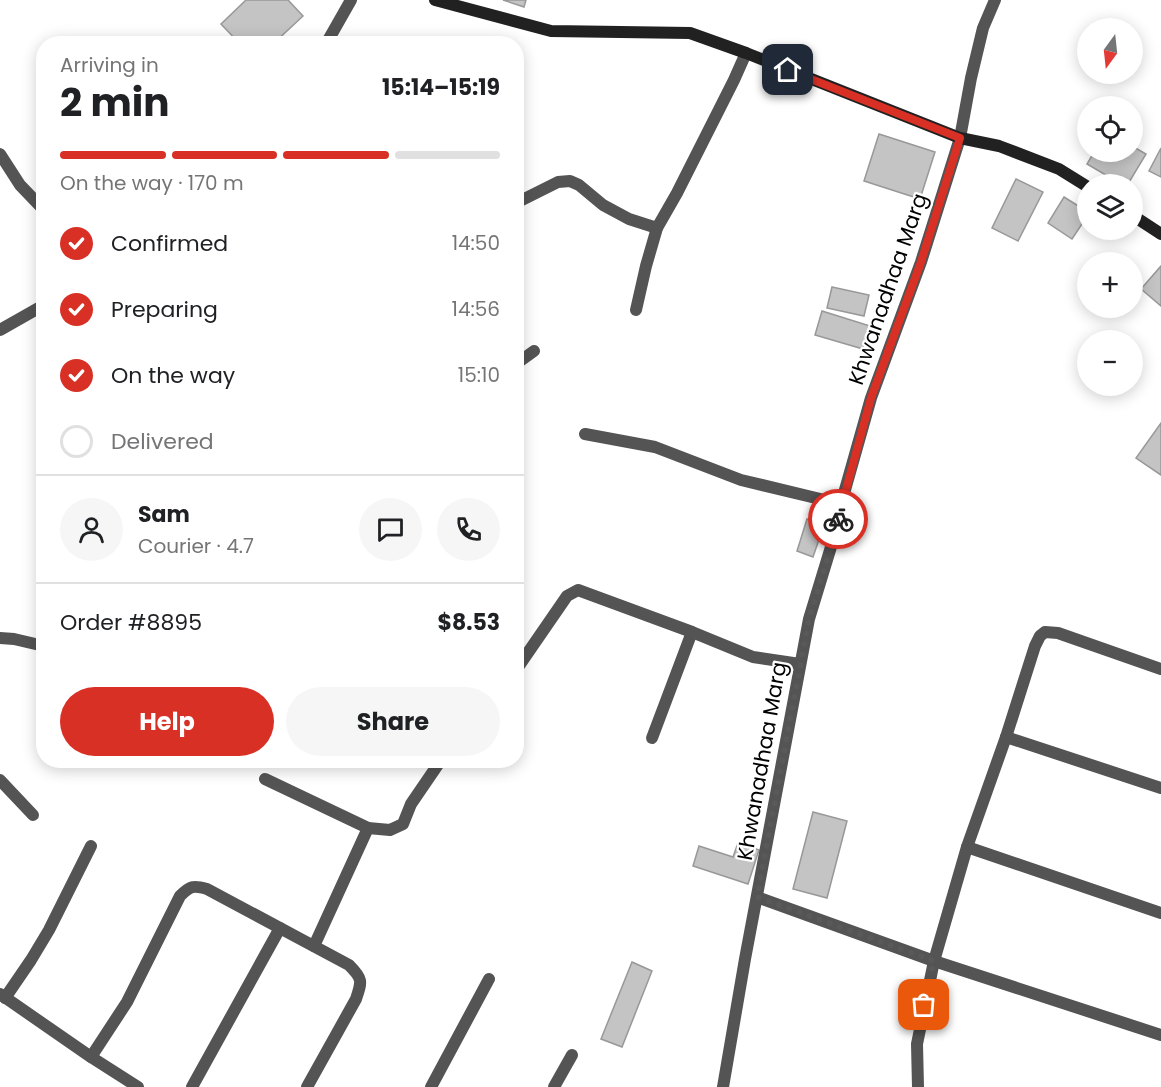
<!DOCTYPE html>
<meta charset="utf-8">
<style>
:root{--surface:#fff;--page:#f6f6f6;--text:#202124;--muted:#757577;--line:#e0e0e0;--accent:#d93025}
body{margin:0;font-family:Poppins,sans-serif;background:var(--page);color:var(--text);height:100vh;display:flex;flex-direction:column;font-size:22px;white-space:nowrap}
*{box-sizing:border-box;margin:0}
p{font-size:20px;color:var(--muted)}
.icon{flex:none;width:33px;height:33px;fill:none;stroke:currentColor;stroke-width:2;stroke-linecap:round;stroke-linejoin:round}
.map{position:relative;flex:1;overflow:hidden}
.details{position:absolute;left:36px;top:36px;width:488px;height:732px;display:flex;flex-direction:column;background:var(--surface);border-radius:24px;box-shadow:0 3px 15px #0003}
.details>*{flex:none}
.needle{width:39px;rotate:195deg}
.buttons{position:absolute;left:1077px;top:18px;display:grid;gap:12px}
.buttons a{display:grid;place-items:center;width:66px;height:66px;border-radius:50%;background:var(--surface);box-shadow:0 3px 15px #0003;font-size:30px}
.pin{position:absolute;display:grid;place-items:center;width:51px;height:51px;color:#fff;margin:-26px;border-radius:12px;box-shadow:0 3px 9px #0006}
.courier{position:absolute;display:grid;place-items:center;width:60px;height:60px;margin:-30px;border:4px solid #d93025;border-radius:50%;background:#fff;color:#222;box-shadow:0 2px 8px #0007}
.overview em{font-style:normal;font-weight:700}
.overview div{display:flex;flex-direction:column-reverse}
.overview{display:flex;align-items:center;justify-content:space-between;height:102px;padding:0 24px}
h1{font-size:39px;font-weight:700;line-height:45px}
.bar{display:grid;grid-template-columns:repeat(4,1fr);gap:9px 6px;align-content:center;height:72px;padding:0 24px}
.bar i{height:8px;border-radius:4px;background:var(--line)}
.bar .on{background:var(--accent)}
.bar p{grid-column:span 4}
.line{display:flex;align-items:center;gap:15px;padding:0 24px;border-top:2px solid var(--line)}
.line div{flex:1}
.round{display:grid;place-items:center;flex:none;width:63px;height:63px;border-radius:32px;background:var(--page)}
ol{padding:0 24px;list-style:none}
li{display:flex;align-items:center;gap:18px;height:66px}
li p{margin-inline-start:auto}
li .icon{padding:6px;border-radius:50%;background:var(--accent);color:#fff;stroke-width:4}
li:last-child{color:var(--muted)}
li i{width:33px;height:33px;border:3px solid var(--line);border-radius:50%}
.action{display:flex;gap:12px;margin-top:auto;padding:12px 24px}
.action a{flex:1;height:69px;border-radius:36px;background:var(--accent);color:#fff;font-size:24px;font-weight:700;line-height:69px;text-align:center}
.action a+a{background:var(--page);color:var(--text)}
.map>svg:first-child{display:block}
</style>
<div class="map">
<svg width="1161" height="1087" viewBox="0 0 1161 1087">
<rect width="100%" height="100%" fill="#fff"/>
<g fill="#c4c4c4" stroke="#989898" stroke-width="1.5">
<polygon points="246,0 288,0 303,16 273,44 240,44 221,24"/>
<polygon points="503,0 526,0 524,7"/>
<polygon points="879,134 935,152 920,199 864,181"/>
<polygon points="1132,146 1146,154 1128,184 1121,184 1087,164 1094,152 1132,152"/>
<polygon points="1161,148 1161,177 1149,171"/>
<polygon points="1016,179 1043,192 1018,241 992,228"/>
<polygon points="1064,197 1088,212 1088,215 1072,239 1048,223"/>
<polygon points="1161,266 1161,306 1141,289"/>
<polygon points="832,287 869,295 864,316 827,308"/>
<polygon points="822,311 870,326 863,349 815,335"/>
<polygon points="1161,423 1161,475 1136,458"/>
<polygon points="807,519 824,525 813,557 797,551"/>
<polygon points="813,812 847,821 827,898 793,889"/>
<polygon points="738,843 759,850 748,884 693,866 699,846 733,857"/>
<polygon points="632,962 652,971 622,1047 601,1039"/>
</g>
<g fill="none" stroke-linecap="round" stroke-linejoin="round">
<g stroke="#545454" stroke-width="12">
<polyline points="585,434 655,447 741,480 841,504"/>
<polyline points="652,738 692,632"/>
<polyline points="5,998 31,960 49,930 91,846"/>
<polyline points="431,1087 489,979"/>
</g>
<g stroke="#545454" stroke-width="12">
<polyline points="326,44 351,0"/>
<polyline points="0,154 20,185 44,210"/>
<polyline points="516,203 558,182 570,181 579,185 603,205 629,219 657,228"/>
<polyline points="636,310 646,266 657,228 677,193 734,80 746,53"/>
<polyline points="0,330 44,305"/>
<polyline points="516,364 534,351"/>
<polyline points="0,638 14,639 44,646"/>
<polyline points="516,670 567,596 578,590 692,632 753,657 800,664"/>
<polyline points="1006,737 1161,788"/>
<polyline points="265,779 368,828 390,830 403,824 411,804 441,760"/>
<polyline points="0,780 33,815"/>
<polyline points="967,847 1161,913"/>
<polyline points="757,897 934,961 1161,1035"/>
<polyline points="314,946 368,828"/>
<polyline points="0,994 91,1057 138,1087"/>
<path d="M91 1057 127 1002 180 896C190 886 193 885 207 889L349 965C363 979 362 981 356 999L307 1087"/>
<polyline points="192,1087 280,928"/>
<polyline points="554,1087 572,1055"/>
<polyline points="723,1087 745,959 809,619 834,537 841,504 871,398 921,262 960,138 971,78 983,28 995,0"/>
<polyline points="918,1087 917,1044 934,961 967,847 1006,737 1035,646 1040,636 1045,632 1058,633 1161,669"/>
</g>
<g stroke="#212121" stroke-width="12">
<polyline points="435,0 551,31 690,33 746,53 960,138 999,146 1059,169 1088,187"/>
<polyline points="1132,215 1161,234"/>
</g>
</g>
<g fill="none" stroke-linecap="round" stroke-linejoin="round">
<polyline stroke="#595959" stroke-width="6" stroke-dasharray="0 10.8" points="838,519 834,537 809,619 757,897 934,961 924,1005"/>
<polyline stroke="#d93025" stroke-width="8" points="788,70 960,138 921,262 871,398 838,519"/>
</g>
<g text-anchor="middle" stroke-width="4.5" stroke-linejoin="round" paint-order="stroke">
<g font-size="21" fill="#000" stroke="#fff">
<text transform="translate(888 289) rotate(-71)" y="7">Khwanadhaa Marg</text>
<text transform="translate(762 761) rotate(-80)" y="7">Khwanadhaa Marg</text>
</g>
</g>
</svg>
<div class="buttons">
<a><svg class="needle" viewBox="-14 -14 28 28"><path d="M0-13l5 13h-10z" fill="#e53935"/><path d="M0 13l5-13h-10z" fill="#757577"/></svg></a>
<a><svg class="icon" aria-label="locate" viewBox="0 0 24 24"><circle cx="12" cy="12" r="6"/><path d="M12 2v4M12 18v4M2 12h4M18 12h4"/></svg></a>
<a><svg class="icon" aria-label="layers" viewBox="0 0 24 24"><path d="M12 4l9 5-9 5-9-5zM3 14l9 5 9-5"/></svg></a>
<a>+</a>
<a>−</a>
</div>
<div class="pin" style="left:924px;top:1005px;background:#ea580c"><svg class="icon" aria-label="bag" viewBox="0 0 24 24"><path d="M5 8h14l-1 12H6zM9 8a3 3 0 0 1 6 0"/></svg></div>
<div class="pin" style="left:788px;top:70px;background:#1f2937"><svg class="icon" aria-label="home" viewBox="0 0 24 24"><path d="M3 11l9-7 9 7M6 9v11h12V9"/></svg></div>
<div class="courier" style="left:838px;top:519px"><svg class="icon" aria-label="bike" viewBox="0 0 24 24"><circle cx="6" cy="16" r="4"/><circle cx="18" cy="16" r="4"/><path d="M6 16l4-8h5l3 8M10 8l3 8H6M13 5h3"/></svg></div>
<section class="details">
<div class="overview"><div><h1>2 min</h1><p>Arriving in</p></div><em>15:14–15:19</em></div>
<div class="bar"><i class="on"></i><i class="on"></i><i class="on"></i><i></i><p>On the way · 170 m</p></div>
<ol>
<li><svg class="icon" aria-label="check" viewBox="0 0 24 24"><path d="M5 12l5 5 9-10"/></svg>Confirmed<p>14:50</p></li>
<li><svg class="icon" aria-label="check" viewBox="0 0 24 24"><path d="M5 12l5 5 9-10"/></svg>Preparing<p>14:56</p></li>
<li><svg class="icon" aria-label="check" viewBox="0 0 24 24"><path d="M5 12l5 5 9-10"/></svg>On the way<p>15:10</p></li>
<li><i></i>Delivered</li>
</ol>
<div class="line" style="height:108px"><a class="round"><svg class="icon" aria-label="person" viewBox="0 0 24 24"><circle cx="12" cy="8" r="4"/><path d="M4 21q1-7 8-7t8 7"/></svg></a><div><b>Sam</b><p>Courier · 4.7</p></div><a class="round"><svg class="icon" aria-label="chat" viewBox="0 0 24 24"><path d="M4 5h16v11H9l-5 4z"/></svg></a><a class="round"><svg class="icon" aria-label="phone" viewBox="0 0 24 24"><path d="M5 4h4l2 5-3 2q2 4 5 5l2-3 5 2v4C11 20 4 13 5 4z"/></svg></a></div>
<div class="line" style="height:78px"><div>Order #8895</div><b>$8.53</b></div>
<div class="action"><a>Help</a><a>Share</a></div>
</section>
</div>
